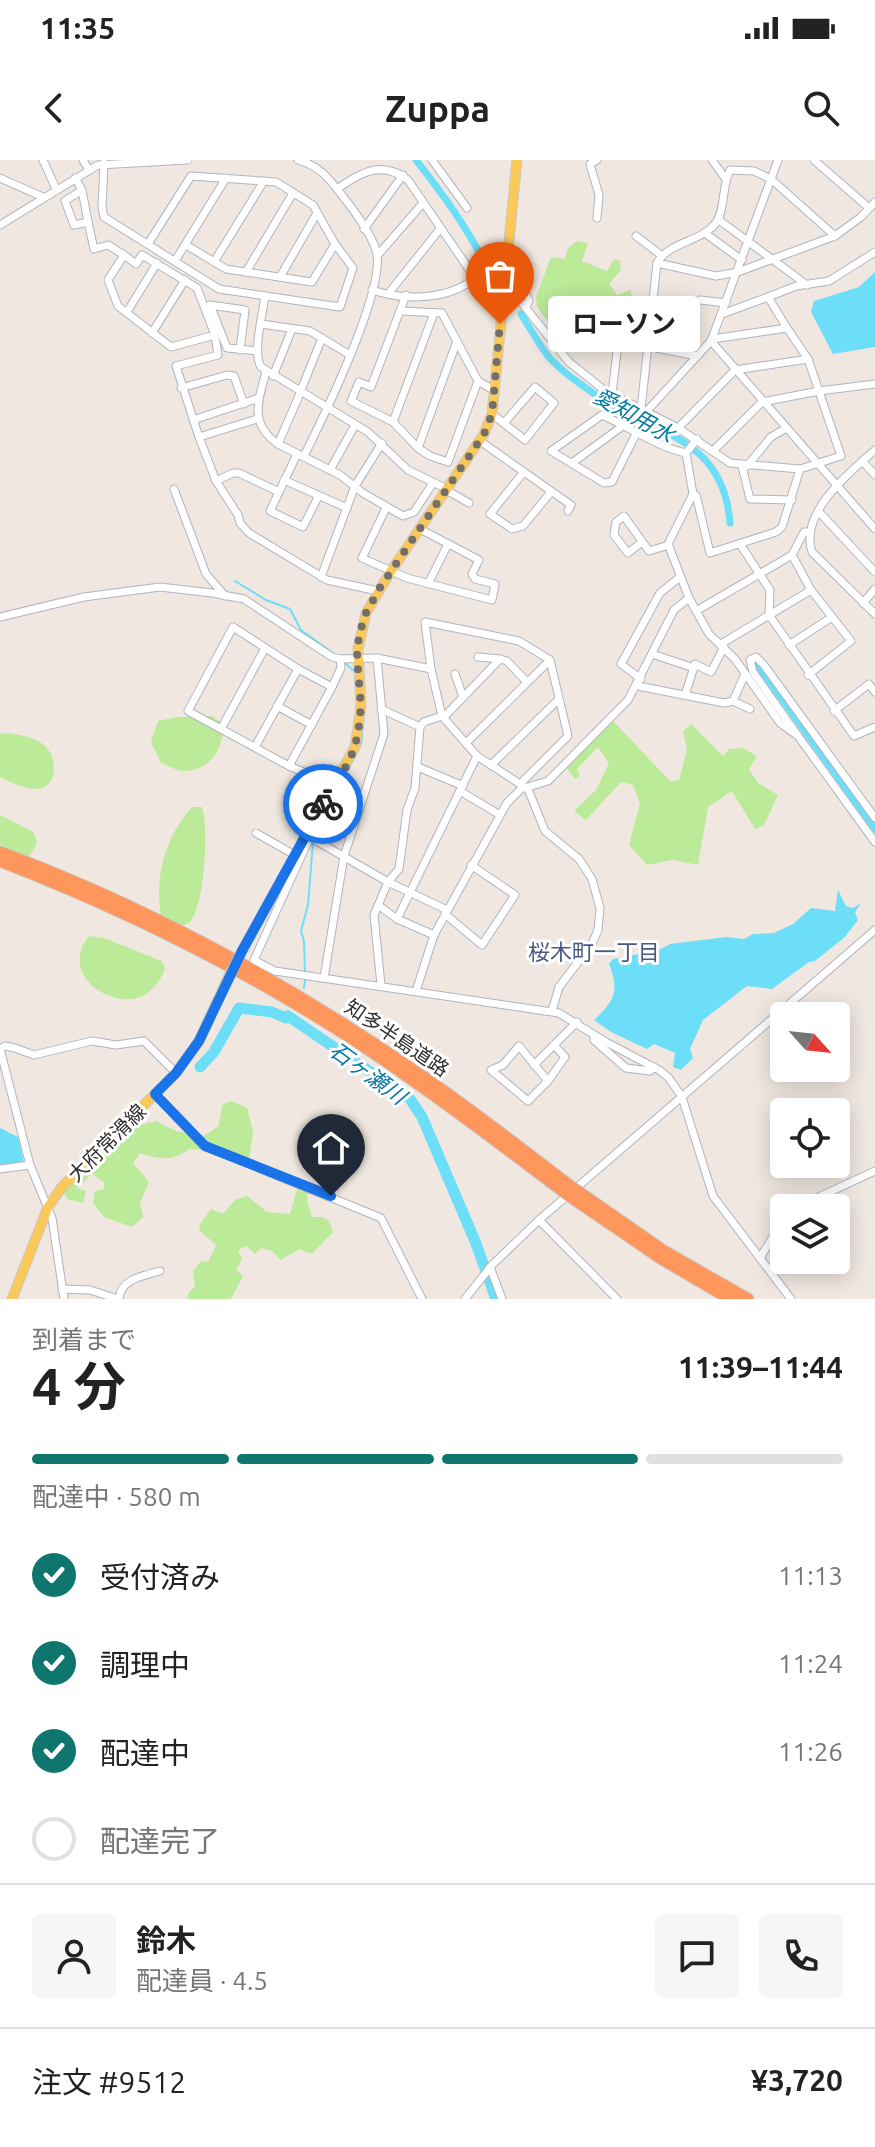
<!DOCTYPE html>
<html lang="ja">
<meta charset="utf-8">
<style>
:root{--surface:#fff;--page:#f6f6f6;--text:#222;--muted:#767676;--line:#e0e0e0;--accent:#0f766e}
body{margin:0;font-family:Ubuntu,"Noto Sans JP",sans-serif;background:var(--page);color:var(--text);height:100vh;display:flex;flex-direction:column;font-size:30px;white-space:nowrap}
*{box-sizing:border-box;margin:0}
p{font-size:26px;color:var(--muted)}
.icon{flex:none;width:44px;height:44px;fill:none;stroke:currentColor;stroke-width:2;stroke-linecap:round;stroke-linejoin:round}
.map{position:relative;height:1139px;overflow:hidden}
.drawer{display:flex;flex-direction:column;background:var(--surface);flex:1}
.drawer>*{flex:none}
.needle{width:52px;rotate:117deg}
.buttons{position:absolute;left:770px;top:842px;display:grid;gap:16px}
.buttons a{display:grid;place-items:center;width:80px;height:80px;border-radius:8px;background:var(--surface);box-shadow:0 4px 20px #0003;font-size:40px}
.pin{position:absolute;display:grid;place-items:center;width:68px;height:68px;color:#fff;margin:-82px -34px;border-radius:50% 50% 50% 0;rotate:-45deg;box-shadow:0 0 8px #0007}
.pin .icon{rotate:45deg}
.courier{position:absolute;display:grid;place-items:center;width:80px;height:80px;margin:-40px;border:6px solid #1a73e8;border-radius:50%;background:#fff;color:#222;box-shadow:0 2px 10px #0007}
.bubble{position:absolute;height:56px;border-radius:8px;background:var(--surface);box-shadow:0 4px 20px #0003;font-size:26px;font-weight:700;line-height:56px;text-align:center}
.headline em{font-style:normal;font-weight:700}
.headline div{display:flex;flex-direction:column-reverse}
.headline{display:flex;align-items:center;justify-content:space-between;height:136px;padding:0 32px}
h1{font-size:52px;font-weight:700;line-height:60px}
.bar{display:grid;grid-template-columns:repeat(4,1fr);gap:12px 8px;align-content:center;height:96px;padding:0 32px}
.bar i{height:10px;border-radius:6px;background:var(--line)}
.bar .on{background:var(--accent)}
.bar p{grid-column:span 4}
.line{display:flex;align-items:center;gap:20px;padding:0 32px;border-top:2px solid var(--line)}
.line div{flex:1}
.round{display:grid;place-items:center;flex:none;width:84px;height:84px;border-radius:8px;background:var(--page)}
ol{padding:0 32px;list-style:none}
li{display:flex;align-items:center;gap:24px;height:88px}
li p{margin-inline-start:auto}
li .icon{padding:8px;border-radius:50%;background:var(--accent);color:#fff;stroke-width:4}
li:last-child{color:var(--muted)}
li i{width:44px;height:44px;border:4px solid var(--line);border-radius:50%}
.status{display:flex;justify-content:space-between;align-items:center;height:56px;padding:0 40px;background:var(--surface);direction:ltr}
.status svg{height:22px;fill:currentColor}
header{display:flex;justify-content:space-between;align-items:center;height:104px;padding:0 32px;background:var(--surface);font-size:36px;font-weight:700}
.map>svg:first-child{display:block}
</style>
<div class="status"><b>11:35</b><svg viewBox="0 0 49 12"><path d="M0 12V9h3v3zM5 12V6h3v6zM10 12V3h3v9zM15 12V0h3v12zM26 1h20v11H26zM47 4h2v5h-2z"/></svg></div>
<header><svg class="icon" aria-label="back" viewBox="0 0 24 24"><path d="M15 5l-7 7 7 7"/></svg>Zuppa<svg class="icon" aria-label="search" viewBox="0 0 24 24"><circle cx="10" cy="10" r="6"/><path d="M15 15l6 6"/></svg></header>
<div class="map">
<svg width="875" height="1139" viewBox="0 0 875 1139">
<rect width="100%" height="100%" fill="#f0e8e0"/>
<g fill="#bbea99">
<polygon points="577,81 588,83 582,101 607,111 614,99 620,101 621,110 609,124 617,135 631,130 632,138 616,142 604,162 596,159 579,177 568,167 554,170 537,147 536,137 551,97 565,99 568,88"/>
<path d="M212 556 224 565C223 587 212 609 186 611 178 612 169 606 161 603L151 582 158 561 178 557Z"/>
<polygon points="612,560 671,622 679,620 687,590 683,571 691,564 723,596 729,589 743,588 757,596 749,609 758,623 778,635 764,665 755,669 732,631 708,647 698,705 673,700 647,705 629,685 640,643 633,625 621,622 586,660 574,651 596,630 609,603 598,587 577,609 580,616 575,619 566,607"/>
<path d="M8 573C20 575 34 577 44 585 58 597 59 628 36 629 24 629 11 622 0 617V574Z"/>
<path d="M192 647H202C209 668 205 745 190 762 189 763 180 767 178 768L161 756C155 715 164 679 192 647Z"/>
<polygon points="0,655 33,672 37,682 31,694 15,710 0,704"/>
<path d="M89 776 104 778 162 801 165 809C161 819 155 828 146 834 118 853 56 817 89 776Z"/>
<path d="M231 941 247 948 253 971 249 1000 214 987 207 990 189 989C172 1002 158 999 140 993L133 1003 149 1022 140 1043 143 1057 132 1067 104 1057 93 1043 95 1031 104 1029V1022L92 1014 77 1028 86 1031 83 1043 67 1039 63 1031 110 984 131 967 156 961 176 971 204 976 219 966 222 945Z"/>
<polygon points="298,1026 308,1031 307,1042 312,1057 323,1057 329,1061 333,1072 312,1094 299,1089 281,1100 272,1091 261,1088 255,1094 246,1086 238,1090 242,1099 236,1110 243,1116 231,1139 187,1139 189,1132 195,1127 193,1111 201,1101 208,1102 216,1085 200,1071 199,1066 211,1049 223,1054 235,1040 247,1036 267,1052 290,1054"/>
</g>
<g fill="#6ddef8">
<polygon points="875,112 875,187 833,194 811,152 814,141 859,127"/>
<path d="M838 730 846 746 853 748 861 743 855 752 858 760 845 777 815 801 809 802 772 829 747 826 703 860 690 889 693 898 681 910 673 907 675 893 654 884 647 889 611 872 594 860C614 841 620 832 609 804L613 799 659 790 670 784 726 777 744 779 753 774 774 773 793 764 811 748 835 751Z"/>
<polygon points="0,968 18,977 24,1002 0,1005"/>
</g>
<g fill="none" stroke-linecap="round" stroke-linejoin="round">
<g stroke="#6ddef8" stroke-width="2">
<polyline points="235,421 266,440 290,449 301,470 337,496"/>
<polyline points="345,503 355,512"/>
<polyline points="315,676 361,584 365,546"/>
<polyline points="305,814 304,781 301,771 308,745 313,682"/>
<polyline points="304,828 305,820"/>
</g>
<g stroke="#6ddef8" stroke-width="7">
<path d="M416 0C442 33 467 67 486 106"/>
<path d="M521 154C530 168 538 183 548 196 558 208 573 219 586 228 645 274 723 271 730 363"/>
<polyline points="754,500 875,669"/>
</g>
<polyline stroke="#6ddef8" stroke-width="11" points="200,907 214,892 239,848 272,852 286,858 288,856 410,939 422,957 475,1081 496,1139"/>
<defs>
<g id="minor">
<polyline points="43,0 56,29"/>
<polyline points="83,0 89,10"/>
<path d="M298 0C321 6 331 21 344 38 354 50 372 76 376 90 388 126 322 260 304 296"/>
<polyline points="432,0 467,48"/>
<polyline points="597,0 590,4 599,35 597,58"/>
<polyline points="712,0 725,18"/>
<polyline points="814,0 869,48"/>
<polyline points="104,3 102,47 104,57 219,129 340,147 353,108 335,84 313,45 276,22 191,16 148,84"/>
<polyline points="0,18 43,37"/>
<polyline points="75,18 82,30 88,62 74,65 65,41 82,30"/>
<path d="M337 29C361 12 382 0 408 20L475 118 521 142 569 202 604 230 678 268 730 303 800 309 841 296 808 199 787 168 712 179"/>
<polyline points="719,60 807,125"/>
<polyline points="88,62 94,89 108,85 124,95"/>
<polyline points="0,65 98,5 188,0"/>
<polyline points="364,69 403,15"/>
<polyline points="706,74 742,100"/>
<polyline points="636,76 661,95"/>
<polyline points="186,85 226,109 312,122 335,84"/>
<polyline points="377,96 423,43"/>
<polyline points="175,101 226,18"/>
<polyline points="214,102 264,21"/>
<polyline points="657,103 716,116 738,112 835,76 861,57 875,42"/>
<path d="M506 109C517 114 524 130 529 141L526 147"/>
<polyline points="246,112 293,33"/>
<polyline points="280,117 317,53"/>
<path d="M372 130C405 141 449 140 475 118"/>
<polyline points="388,134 440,69"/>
<polyline points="406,135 371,227 359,222 351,241 393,262 418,288 430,296 448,302 478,221"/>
<path d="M265 136C263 154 252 192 261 207L368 272 408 310 447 329"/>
<polyline points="768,137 796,126 829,121 875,92"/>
<polyline points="700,140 726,143"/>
<polyline points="401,151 442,153 478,221 495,231"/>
<polyline points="127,152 157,103"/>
<polyline points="722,154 768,137 787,168"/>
<polyline points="261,164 310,171 350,195"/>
<polyline points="152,173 185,120"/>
<polyline points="711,181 875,369"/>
<polyline points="646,186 697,196"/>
<polyline points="240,190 245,150 210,145 227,188 258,191"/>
<path d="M266 212C258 241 249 264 278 284L340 315 363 333 403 356 414 352 433 323"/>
<polyline points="273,216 292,169"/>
<polyline points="181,228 227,215 234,216 244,244"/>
<polyline points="301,230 322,178"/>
<polyline points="612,234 618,183"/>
<path d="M641 249 657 103C669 82 700 82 715 64 725 53 722 24 730 10L754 11 771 19 835 76"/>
<polyline points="646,252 711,181 778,0"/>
<polyline points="492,254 525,280 554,243 535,227 504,263"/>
<polyline points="257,259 199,277 216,321 238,355 240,363 249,373 327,420 378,431"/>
<polyline points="193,260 259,238"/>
<polyline points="393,262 434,153"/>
<polyline points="678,268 735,210 808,199"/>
<path d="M637 272 612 322 604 323 551 291 602 255C630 267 657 287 686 293"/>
<polyline points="199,277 176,206 218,195 215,175 197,128 142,95 136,104 124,95 108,120 118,146 171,187 215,175"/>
<polyline points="697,279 686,293 693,334 696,335 710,393 776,372 782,367 800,309"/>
<polyline points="480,281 571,345 568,351"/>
<polyline points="278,284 301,231"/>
<polyline points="418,288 457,181"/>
<path d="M875 290C849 313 799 353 812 392L875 454"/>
<polyline points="713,291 762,242 819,231 875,224"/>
<polyline points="862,301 875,315"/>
<polyline points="572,303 624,265"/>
<polyline points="742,306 750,339 792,340"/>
<polyline points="747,306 771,277 785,269"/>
<polyline points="330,310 355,265"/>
<polyline points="523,313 490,354 512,369 523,366 551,332"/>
<polyline points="284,320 347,348"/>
<polyline points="216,321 233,313 239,313 279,332 297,294"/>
<polyline points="174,329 206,414 225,436"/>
<polyline points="446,330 469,343"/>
<polyline points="279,332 270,351 303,367 318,337"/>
<polyline points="385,350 362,398 407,418 492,440 495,424 475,419 472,414 479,400 420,369"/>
<polyline points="819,352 875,412"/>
<polyline points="642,382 628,393 614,375 616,362 624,356 649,391 669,385"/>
<polyline points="740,384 770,430 769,455 854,576 875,567"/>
<polyline points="321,417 355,326 382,283"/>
<polyline points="428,424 448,384"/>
<polyline points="689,438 668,384 693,334"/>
<polyline points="863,443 875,429"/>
<polyline points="696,451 792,395 804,372 810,372"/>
<polyline points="0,457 84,437 160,427 212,433 244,439 332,497 340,499 377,498 431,509"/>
<polyline points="721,484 811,430 792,395"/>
<polyline points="789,485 832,457"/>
<polyline points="652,494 694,508"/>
<polyline points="478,497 500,499"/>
<polyline points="455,514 463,537"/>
<polyline points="808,515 851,481 811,430"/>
<polyline points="641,519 621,504 660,433 680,417"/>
<polyline points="638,526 724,543 733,541 750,549"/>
<polyline points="685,535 695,504 711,512 724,487"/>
<polyline points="733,541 745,514"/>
<polyline points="277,546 312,565"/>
<polyline points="381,549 420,567"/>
<polyline points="834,551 869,524 875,532"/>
<polyline points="444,557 500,499 507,501 527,522"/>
<polyline points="221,569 265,488"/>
<polyline points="798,576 753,512 750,500 756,497 764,505 875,658"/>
<polyline points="466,583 550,500"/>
<polyline points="255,587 298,509"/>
<polyline points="491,605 559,539"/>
<polyline points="289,606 332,527"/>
<polyline points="418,607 463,626"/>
<polyline points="521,623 568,576 550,500 519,481 425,462 431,509 442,556 477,596 528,629 545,671 579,699 592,719 600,748 598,770 592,784 559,827 552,851"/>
<polyline points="335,625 289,606 188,551 233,467 298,509 332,527 341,508 340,499"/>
<polyline points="460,631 500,655"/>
<polyline points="256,673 293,694"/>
<polyline points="308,676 388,722 447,750"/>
<polyline points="310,677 254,800 275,811 559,853 606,882 659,910 668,917 682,937 713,1036 791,1139"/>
<polyline points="378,745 397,759"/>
<polyline points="445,754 482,785 515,735 471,705"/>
<polyline points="434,775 397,759 477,596"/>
<polyline points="324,818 344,696 384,574 377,498"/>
<polyline points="381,825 374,755 388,722 399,709 407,650 415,628 420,567 424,562 442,556"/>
<polyline points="416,831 434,775 507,643 521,629 548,621 628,540 674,450 689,438 709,474 735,499 780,563 798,576 875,682"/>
<polyline points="594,876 594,880 626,908 650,911 654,907"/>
<polygon points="519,886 548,921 528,941 491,910 503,905"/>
<polyline points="0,889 30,1005 52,1058 64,1139"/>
<polyline points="0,889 5,886 15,888 34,895 92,881 116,885 144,881 176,913"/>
<polyline points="534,905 577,862"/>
<polyline points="548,921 565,897 554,885"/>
<polyline points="155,934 205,986 381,1058 422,1139"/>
<polyline points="0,1009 30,1005"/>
<polyline points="795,1048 875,1011"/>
<polyline points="539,1060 617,1139"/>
<polyline points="760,1098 784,1059"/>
<polyline points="490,1107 502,1139"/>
<polyline points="62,1129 90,1130 118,1139"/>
<path d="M119 1139C120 1119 143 1116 160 1111"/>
<polyline points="465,1139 492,1105 539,1060 875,770"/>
</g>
<g id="major">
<polyline points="242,791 355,587 361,546 358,489 366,453 391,411 484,274 492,254 517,0"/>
<polyline points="12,1139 48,1047 62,1027 176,913 199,881 228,818"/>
</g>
<g id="highway">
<path d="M0 692C148 747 287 823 418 913 470 948 519 987 569 1025"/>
<path d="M0 701C124 749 245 809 357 882 428 929 496 981 564 1032"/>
<polyline points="582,1034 664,1091 748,1139"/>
<polyline points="575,1040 660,1098 730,1139"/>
</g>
</defs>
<use href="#minor" stroke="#b0b4be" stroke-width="9"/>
<use href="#major" stroke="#c9c9c9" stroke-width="11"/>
<use href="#highway" stroke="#c9c9c9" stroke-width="13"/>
<use href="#minor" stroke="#fff" stroke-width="7"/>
<use href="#major" stroke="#fbc959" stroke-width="9"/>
<use href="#highway" stroke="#ff965c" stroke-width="11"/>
<defs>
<polyline id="major-bridge" points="228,818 242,791"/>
<g id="highway-bridge">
<polyline points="569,1025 582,1034"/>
<polyline points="564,1032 575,1040"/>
</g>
</defs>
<use href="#major-bridge" stroke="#c9c9c9" stroke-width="11" stroke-linecap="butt"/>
<use href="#highway-bridge" stroke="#c9c9c9" stroke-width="13" stroke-linecap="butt"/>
<use href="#major-bridge" stroke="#fbc959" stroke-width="9"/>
<use href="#highway-bridge" stroke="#ff965c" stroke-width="11"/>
</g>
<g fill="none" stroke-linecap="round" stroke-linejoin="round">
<polyline stroke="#726f6c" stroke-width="8" stroke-dasharray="0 14.4" points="323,644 350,600 358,575 361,546 357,497 359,475 366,453 379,429 484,274 492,254 500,164"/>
<polyline stroke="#1a73e8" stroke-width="10" points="323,644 242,791 199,881 176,913 155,934 205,986 331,1036"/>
</g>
<g text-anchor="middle" stroke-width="6" stroke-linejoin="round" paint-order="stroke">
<g font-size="20" fill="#2e2e2e" stroke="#fff">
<text transform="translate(397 878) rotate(34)" y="7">知多半島道路</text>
<text transform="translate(107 983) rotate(-45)" y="7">大府常滑線</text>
</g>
<g font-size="22" font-style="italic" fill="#047aa5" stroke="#fff">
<text transform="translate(634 255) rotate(29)" y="8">愛知用水</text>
<text transform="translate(368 913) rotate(36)" y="8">石ヶ瀬川</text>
</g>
<g font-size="22" fill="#4a5883" stroke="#fff">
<text x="594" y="800">桜木町一丁目</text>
</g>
</g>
</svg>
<div class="buttons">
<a><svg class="needle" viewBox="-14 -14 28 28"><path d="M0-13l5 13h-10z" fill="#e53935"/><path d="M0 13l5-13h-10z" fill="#767676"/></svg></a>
<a><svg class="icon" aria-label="locate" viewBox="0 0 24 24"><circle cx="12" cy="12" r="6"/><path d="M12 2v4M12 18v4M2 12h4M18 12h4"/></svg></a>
<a><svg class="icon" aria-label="layers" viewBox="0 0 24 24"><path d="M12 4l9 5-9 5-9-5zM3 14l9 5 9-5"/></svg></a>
</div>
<div class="pin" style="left:500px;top:164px;background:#ea580c"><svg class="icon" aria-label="bag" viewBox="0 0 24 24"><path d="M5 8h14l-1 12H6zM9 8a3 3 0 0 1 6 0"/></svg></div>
<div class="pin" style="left:331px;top:1036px;background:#1f2937"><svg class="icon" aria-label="home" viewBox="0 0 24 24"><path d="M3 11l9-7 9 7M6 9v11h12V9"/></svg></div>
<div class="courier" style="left:323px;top:644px"><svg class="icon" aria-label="bike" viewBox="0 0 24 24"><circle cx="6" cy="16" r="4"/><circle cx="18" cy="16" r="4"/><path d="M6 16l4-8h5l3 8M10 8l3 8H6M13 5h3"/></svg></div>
<div class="bubble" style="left:548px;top:136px;width:152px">ローソン</div>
</div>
<section class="drawer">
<div class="headline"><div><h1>4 分</h1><p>到着まで</p></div><em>11:39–11:44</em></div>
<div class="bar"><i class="on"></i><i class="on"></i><i class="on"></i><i></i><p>配達中 · 580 m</p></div>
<ol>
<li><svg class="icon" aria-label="check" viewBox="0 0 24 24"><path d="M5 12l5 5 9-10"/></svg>受付済み<p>11:13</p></li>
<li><svg class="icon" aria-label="check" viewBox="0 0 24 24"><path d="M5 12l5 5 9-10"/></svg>調理中<p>11:24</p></li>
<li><svg class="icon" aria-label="check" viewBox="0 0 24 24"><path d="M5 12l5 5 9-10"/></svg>配達中<p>11:26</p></li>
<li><i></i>配達完了</li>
</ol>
<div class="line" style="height:144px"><a class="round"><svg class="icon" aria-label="person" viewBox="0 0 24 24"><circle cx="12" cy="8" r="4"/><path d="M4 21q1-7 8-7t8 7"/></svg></a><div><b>鈴木</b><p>配達員 · 4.5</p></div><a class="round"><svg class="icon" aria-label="chat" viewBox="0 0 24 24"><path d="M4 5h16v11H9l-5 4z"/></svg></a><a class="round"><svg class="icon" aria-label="phone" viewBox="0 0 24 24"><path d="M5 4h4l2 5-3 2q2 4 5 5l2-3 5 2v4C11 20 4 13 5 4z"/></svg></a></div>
<div class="line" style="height:104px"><div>注文 #9512</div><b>¥3,720</b></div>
</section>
